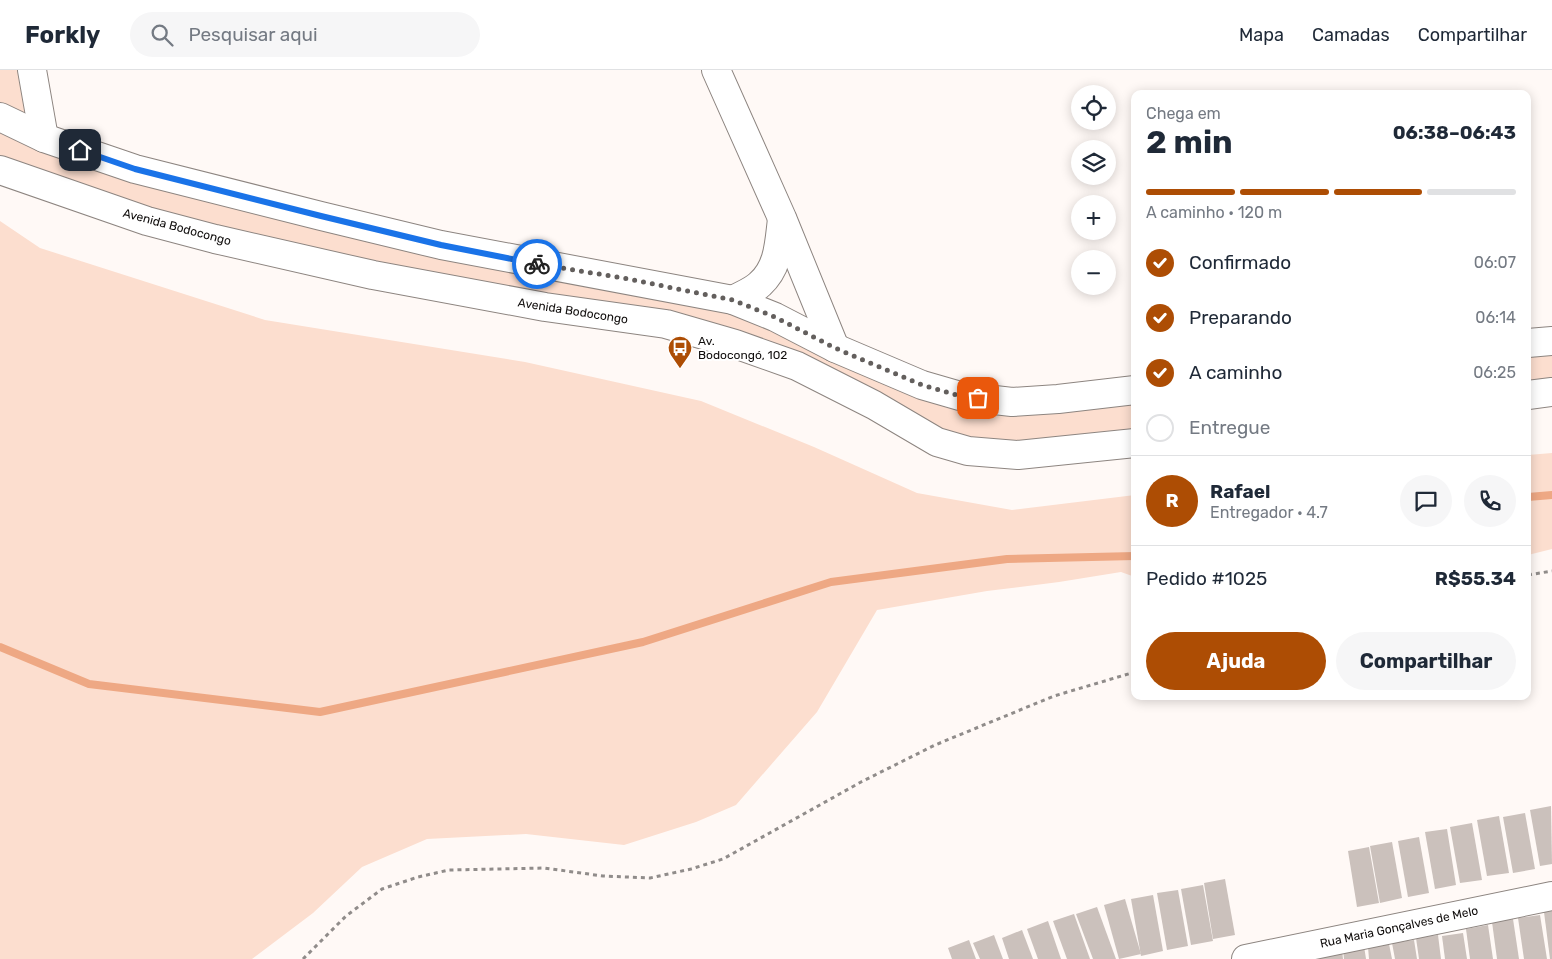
<!DOCTYPE html>
<html lang="pt">
<meta charset="utf-8">
<style>
:root{--surface:#fff;--page:#f6f6f7;--text:#1f2937;--muted:#747a83;--line:#e0e1e3;--accent:#ad4d04}
body{margin:0;font-family:Rubik,sans-serif;background:var(--page);color:var(--text);height:100vh;display:flex;flex-direction:column;font-size:19px;white-space:nowrap}
*{box-sizing:border-box;margin:0}
p{font-size:16px;color:var(--muted)}
.icon{flex:none;width:28px;height:28px;fill:none;stroke:currentColor;stroke-width:2;stroke-linecap:round;stroke-linejoin:round}
.map{position:relative;flex:1;overflow:hidden}
.drawer{position:absolute;left:1131px;top:20px;width:400px;height:610px;display:flex;flex-direction:column;background:var(--surface);border-radius:10px;box-shadow:0 2px 12px #0003}
.drawer>*{flex:none}
.buttons{position:absolute;left:1071px;top:15px;display:grid;gap:10px}
.buttons a{display:grid;place-items:center;width:45px;height:45px;border-radius:50%;background:var(--surface);box-shadow:0 2px 12px #0003;font-size:25px}
.pin{position:absolute;display:grid;place-items:center;width:42px;height:42px;color:#fff;margin:-21px;border-radius:10px;box-shadow:0 2px 8px #0006}
.courier{position:absolute;display:grid;place-items:center;width:50px;height:50px;margin:-25px;border:4px solid #1a73e8;border-radius:50%;background:#fff;color:#222;box-shadow:0 1px 6px #0007}
.summary em{font-style:normal;font-weight:700}
.summary div{display:flex;flex-direction:column-reverse}
.summary{display:flex;align-items:center;justify-content:space-between;height:85px;padding:0 15px}
h1{font-size:32px;font-weight:700;line-height:38px}
.bar{display:grid;grid-template-columns:repeat(4,1fr);gap:8px 5px;align-content:center;height:60px;padding:0 15px}
.bar i{height:6px;border-radius:4px;background:var(--line)}
.bar .current{background:var(--accent)}
.bar p{grid-column:span 4}
.line{display:flex;align-items:center;gap:12px;padding:0 15px;border-top:1px solid var(--line)}
.line div{flex:1}
.round{display:grid;place-items:center;flex:none;width:52px;height:52px;border-radius:26px;background:var(--page)}
ol{padding:0 15px;list-style:none}
li{display:flex;align-items:center;gap:15px;height:55px}
li p{margin-inline-start:auto}
li .icon{padding:5px;border-radius:50%;background:var(--accent);color:#fff;stroke-width:4}
li:last-child{color:var(--muted)}
li i{width:28px;height:28px;border:2px solid var(--line);border-radius:50%}
.cta{display:flex;gap:10px;margin-top:auto;padding:10px 15px}
.cta a{flex:1;height:58px;border-radius:30px;background:var(--accent);color:#fff;font-size:20px;font-weight:700;line-height:58px;text-align:center}
.cta a+a{background:var(--page);color:var(--text)}
header{display:flex;align-items:center;gap:30px;box-sizing:border-box;height:70px;padding:0 25px;background:var(--surface);border-bottom:1px solid var(--line)}
header strong{font-size:24px}
nav{display:flex;gap:28px;margin-inline-start:auto;font-size:18px}
.search{width:350px;height:45px;background:var(--page);display:flex;align-items:center;gap:12px;box-sizing:border-box;padding:0 18px;border-radius:28px;color:var(--muted);font-size:19px}
.map>svg:first-child{display:block}
</style>
<header>
<strong>Forkly</strong>
<div class="search"><svg class="icon" aria-label="search" viewBox="0 0 24 24"><circle cx="10" cy="10" r="6"/><path d="M15 15l6 6"/></svg>Pesquisar aqui</div>
<nav><a>Mapa</a><a>Camadas</a><a>Compartilhar</a></nav>
</header>
<div class="map">
<svg width="1552" height="889" viewBox="0 0 1552 889">
<rect width="100%" height="100%" fill="#fff9f6"/>
<g fill="#fcdecf">
<polygon points="0,0 23,0 33,49 0,36"/>
<polygon points="0,57 731,237 940,333 986,344 1046,342 1135,332 1135,362 1028,374 982,371 951,364 800,286 436,209 142,140 0,88"/>
<polygon points="0,151 40,178 265,250 525,292 701,331 814,377 917,423 1012,440 1135,425 1135,507 1121,502 1059,512 987,521 877,540 817,642 736,735 696,752 624,775 526,764 427,769 362,797 313,843 252,889 0,889"/>
<polygon points="1552,284 1552,312 1528,315 1528,287"/>
<polygon points="1552,383 1552,479 1528,485 1528,385"/>
</g>
<g fill="none" stroke-linecap="round" stroke-linejoin="round">
<g stroke="#eea884" stroke-width="8">
<polyline points="1528,427 1552,425"/>
<polyline points="0,577 89,614 320,642 643,572 831,512 1007,489 1135,486"/>
</g>
</g>
<g fill="#cbc1bc">
<polygon points="1551,736 1552,794 1540,796 1530,740"/>
<polygon points="1525,743 1535,799 1513,803 1503,747"/>
<polygon points="1499,746 1509,803 1487,806 1477,750"/>
<polygon points="1472,753 1482,810 1460,813 1450,757"/>
<polygon points="1447,759 1456,815 1435,819 1425,762"/>
<polygon points="1419,767 1429,823 1408,827 1398,771"/>
<polygon points="1392,772 1402,828 1380,833 1370,776"/>
<polygon points="1369,777 1379,833 1357,837 1348,781"/>
<polygon points="1225,809 1235,865 1213,869 1204,813"/>
<polygon points="1203,815 1213,871 1191,875 1181,819"/>
<polygon points="1178,820 1188,876 1167,880 1157,823"/>
<polygon points="1153,825 1163,881 1141,886 1131,829"/>
<polygon points="1125,829 1141,884 1119,889 1104,835"/>
<polygon points="1097,837 1116,889 1093,889 1076,844"/>
<polygon points="1552,841 1552,889 1550,889 1544,842"/>
<polygon points="1074,844 1090,889 1067,889 1053,851"/>
<polygon points="1540,845 1547,889 1524,889 1518,848"/>
<polygon points="1513,849 1519,889 1497,889 1492,852"/>
<polygon points="1048,851 1061,889 1038,889 1027,859"/>
<polygon points="1488,855 1493,889 1470,889 1466,859"/>
<polygon points="1022,860 1033,889 1009,889 1002,868"/>
<polygon points="1463,863 1467,889 1445,889 1442,866"/>
<polygon points="994,865 1003,889 980,889 973,873"/>
<polygon points="1438,865 1441,889 1419,889 1416,868"/>
<polygon points="969,870 976,889 952,889 948,878"/>
<polygon points="1414,870 1417,889 1395,889 1392,873"/>
<polygon points="1389,874 1392,889 1369,889 1368,877"/>
<polygon points="1364,876 1366,889 1344,889 1343,879"/>
<polygon points="1342,880 1343,889 1321,889 1320,883"/>
</g>
<g fill="none" stroke-linecap="round" stroke-linejoin="round">
<defs>
<g id="minor">
<polyline points="32,0 44,68"/>
<polyline points="716,0 782,148 835,278"/>
<polyline points="0,47 44,68 135,99 321,146 441,175 733,230 775,247 835,278 922,315 960,326 1012,332 1058,329 1135,320"/>
<polyline points="0,100 147,151 215,169 373,205 545,237 666,254 735,274 797,296 874,335 937,372 968,381 1018,385 1135,373"/>
<path d="M733 230C742 225 753 221 760 214 779 197 779 173 782 149"/>
<polyline points="1528,273 1552,271"/>
<polyline points="1528,325 1552,322"/>
<polyline points="1246,889 1552,826"/>
</g>
</defs>
<use href="#minor" stroke="#8d8580" stroke-width="30"/>
<g stroke="#908c8a" stroke-width="3" stroke-dasharray="4 4" stroke-linecap="butt">
<polyline points="1528,505 1552,501"/>
<polyline points="303,889 346,846 382,819 418,807 449,800 544,798 603,806 650,808 691,799 723,789 861,712 935,675 1054,626 1135,602"/>
</g>
<use href="#minor" stroke="#fff" stroke-width="28"/>
</g>
<g fill="none" stroke-linecap="round" stroke-linejoin="round">
<polyline stroke="#635f5d" stroke-width="5" stroke-dasharray="0 9" points="537,194 623,208 733,230 775,247 835,278 922,315 960,326 978,328"/>
<polyline stroke="#1a73e8" stroke-width="6" points="80,80 135,99 321,146 441,175 537,194"/>
</g>
<defs>
<symbol id="bus-pin" viewBox="-11 -11 22 30"><path d="M0 17L-7.5 6A9.5 9.5 0 1 1 7.5 6Z" fill="#ad4d04" stroke="#fff"/><path d="M-5-6H5V4H4V6H2V4H-2V6H-4V4H-5ZM-3.5-4V0h7V-4ZM-3.5 1.2v1.5H-2V1.2ZM2 1.2v1.5H3.5V1.2Z" fill="#fff"/></symbol>
</defs>
<g fill-rule="evenodd">
<use href="#bus-pin" x="666" y="264" width="28" height="38"/>
</g>
<g text-anchor="middle" stroke-width="4" stroke-linejoin="round" paint-order="stroke">
<g font-size="12" fill="#0f0c0b" stroke="#fff">
<text transform="translate(177 157) rotate(15)" y="4">Avenida Bodocongo</text>
<text transform="translate(573 241) rotate(9)" y="4">Avenida Bodocongo</text>
<text transform="translate(1399 857) rotate(-12)" y="4">Rua Maria Gonçalves de Melo</text>
</g>
<g font-size="12" fill="#0f0c0b" stroke="#fff" text-anchor="start">
<text x="698" y="275">Av.<tspan x="698" dy="14">Bodocongó, 102</tspan></text>
</g>
</g>
</svg>
<div class="buttons">
<a><svg class="icon" aria-label="locate" viewBox="0 0 24 24"><circle cx="12" cy="12" r="6"/><path d="M12 2v4M12 18v4M2 12h4M18 12h4"/></svg></a>
<a><svg class="icon" aria-label="layers" viewBox="0 0 24 24"><path d="M12 4l9 5-9 5-9-5zM3 14l9 5 9-5"/></svg></a>
<a>+</a>
<a>−</a>
</div>
<div class="pin" style="left:978px;top:328px;background:#ea580c"><svg class="icon" aria-label="bag" viewBox="0 0 24 24"><path d="M5 8h14l-1 12H6zM9 8a3 3 0 0 1 6 0"/></svg></div>
<div class="pin" style="left:80px;top:80px;background:#1f2937"><svg class="icon" aria-label="home" viewBox="0 0 24 24"><path d="M3 11l9-7 9 7M6 9v11h12V9"/></svg></div>
<div class="courier" style="left:537px;top:194px"><svg class="icon" aria-label="bike" viewBox="0 0 24 24"><circle cx="6" cy="16" r="4"/><circle cx="18" cy="16" r="4"/><path d="M6 16l4-8h5l3 8M10 8l3 8H6M13 5h3"/></svg></div>
<section class="drawer">
<div class="summary"><div><h1>2 min</h1><p>Chega em</p></div><em>06:38–06:43</em></div>
<div class="bar"><i class="current"></i><i class="current"></i><i class="current"></i><i></i><p>A caminho · 120 m</p></div>
<ol>
<li><svg class="icon" aria-label="check" viewBox="0 0 24 24"><path d="M5 12l5 5 9-10"/></svg>Confirmado<p>06:07</p></li>
<li><svg class="icon" aria-label="check" viewBox="0 0 24 24"><path d="M5 12l5 5 9-10"/></svg>Preparando<p>06:14</p></li>
<li><svg class="icon" aria-label="check" viewBox="0 0 24 24"><path d="M5 12l5 5 9-10"/></svg>A caminho<p>06:25</p></li>
<li><i></i>Entregue</li>
</ol>
<div class="line" style="height:90px"><b class="round" style="background:var(--accent);color:#fff">R</b><div><b>Rafael</b><p>Entregador · 4.7</p></div><a class="round"><svg class="icon" aria-label="chat" viewBox="0 0 24 24"><path d="M4 5h16v11H9l-5 4z"/></svg></a><a class="round"><svg class="icon" aria-label="phone" viewBox="0 0 24 24"><path d="M5 4h4l2 5-3 2q2 4 5 5l2-3 5 2v4C11 20 4 13 5 4z"/></svg></a></div>
<div class="line" style="height:65px"><div>Pedido #1025</div><b>R$55.34</b></div>
<div class="cta"><a>Ajuda</a><a>Compartilhar</a></div>
</section>
</div>
